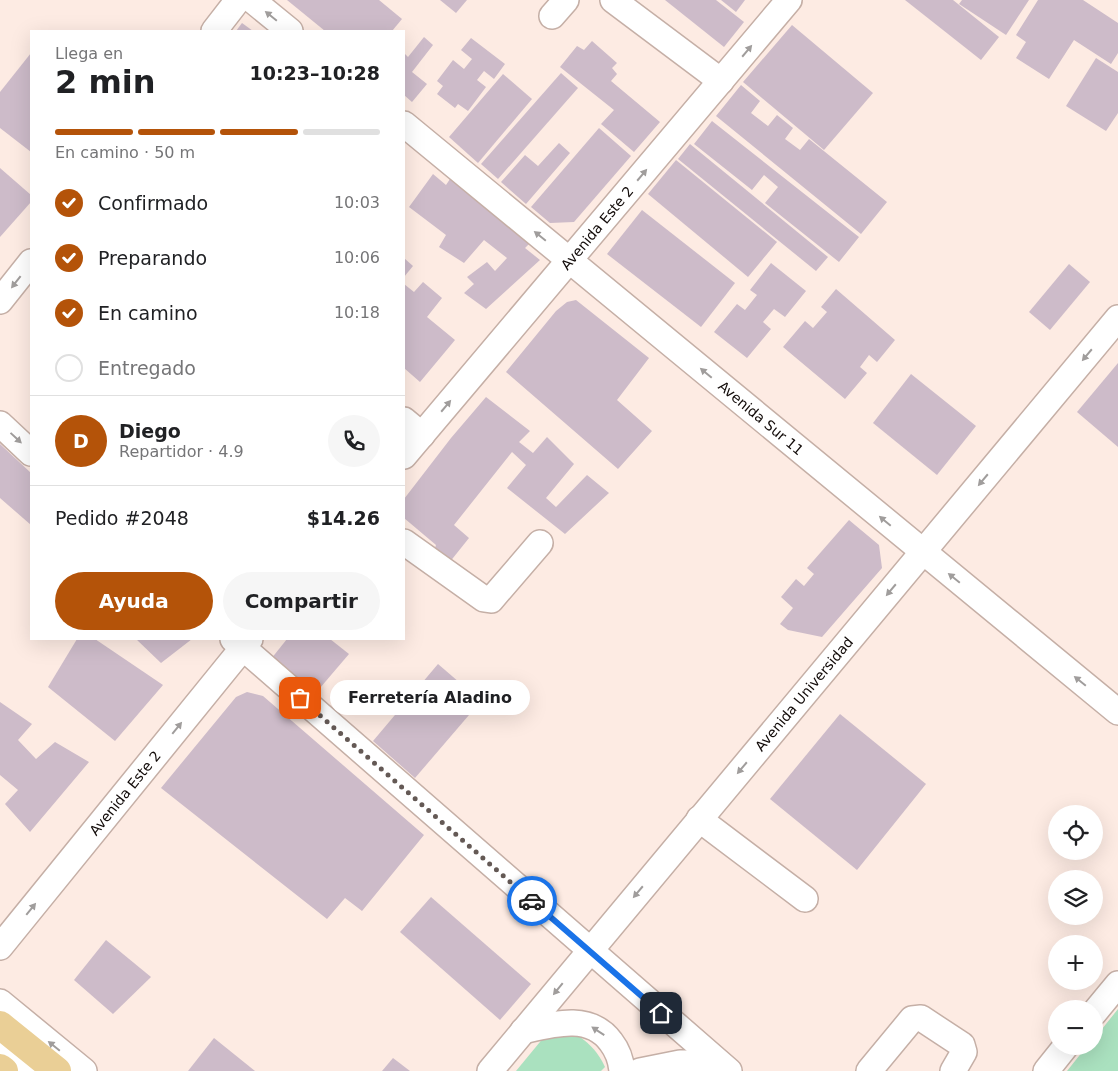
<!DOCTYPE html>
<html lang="es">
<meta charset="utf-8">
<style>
:root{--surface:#fff;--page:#f6f6f6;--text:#202124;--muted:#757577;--line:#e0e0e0;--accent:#b45309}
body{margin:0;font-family:"DejaVu Sans",sans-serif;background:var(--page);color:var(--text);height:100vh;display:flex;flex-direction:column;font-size:19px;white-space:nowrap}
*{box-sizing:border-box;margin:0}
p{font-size:16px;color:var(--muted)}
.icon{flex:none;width:28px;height:28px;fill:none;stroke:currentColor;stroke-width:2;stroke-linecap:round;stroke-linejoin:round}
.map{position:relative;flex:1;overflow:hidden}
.drawer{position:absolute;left:30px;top:30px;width:375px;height:610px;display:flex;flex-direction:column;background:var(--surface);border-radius:0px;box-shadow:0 5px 20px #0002}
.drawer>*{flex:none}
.tools{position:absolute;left:1048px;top:805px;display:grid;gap:10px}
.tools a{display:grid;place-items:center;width:55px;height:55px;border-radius:50%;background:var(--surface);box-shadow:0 5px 20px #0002;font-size:25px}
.pin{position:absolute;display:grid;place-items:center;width:42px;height:42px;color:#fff;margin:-21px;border-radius:10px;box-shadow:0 2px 8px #0006}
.courier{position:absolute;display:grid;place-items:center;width:50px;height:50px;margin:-25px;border:4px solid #1a73e8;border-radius:50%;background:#fff;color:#222;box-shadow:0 1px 6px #0007}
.bubble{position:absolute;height:35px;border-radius:18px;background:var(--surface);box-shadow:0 5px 20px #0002;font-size:16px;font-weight:700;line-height:35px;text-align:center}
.head em{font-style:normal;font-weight:700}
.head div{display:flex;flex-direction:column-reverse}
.head{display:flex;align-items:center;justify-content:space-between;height:85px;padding:0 25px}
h1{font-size:32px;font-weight:700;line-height:38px}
.bar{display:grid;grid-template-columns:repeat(4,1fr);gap:8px 5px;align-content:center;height:60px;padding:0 25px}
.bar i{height:6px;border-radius:4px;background:var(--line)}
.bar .selected{background:var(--accent)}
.bar p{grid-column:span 4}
.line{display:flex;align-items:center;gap:12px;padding:0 25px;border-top:1px solid var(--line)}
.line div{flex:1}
.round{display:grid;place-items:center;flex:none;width:52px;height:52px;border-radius:26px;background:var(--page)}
ol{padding:0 25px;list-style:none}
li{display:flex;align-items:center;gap:15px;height:55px}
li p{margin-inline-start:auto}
li .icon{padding:5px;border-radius:50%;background:var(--accent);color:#fff;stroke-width:4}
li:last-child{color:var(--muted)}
li i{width:28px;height:28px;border:2px solid var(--line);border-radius:50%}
.button{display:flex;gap:10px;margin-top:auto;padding:10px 25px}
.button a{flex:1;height:58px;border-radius:30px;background:var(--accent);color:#fff;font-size:20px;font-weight:700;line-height:58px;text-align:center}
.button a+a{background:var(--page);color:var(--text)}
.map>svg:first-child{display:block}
</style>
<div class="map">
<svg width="1118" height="1071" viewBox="0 0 1118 1071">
<rect width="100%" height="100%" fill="#fdebe3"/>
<g fill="#aae1bf">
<polygon points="1118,1009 1118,1071 1067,1071 1087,1046 1094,1046 1094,1039"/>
<path d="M567 1029C585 1039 596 1048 605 1067L601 1071H516L549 1031Z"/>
</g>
<g fill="#cdbbc9">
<polygon points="287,0 379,0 402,19 392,31 325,31"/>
<polygon points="440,0 467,0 456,13"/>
<polygon points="665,0 716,0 744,22 724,47"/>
<polygon points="721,0 745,0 736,12"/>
<polygon points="905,0 953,0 999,37 981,60"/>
<polygon points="962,0 1029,0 1006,35 959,4"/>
<polygon points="1038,0 1083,0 1118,23 1118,53 1111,64 1074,40 1049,79 1016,58 1026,42 1016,35"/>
<polygon points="242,23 253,31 236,31"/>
<polygon points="792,25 873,93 824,150 743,82"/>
<polygon points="424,37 433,45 412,72 427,84 412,102 404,95 404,53 408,57"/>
<polygon points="471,38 505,64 494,79 484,71 477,80 486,87 468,111 458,104 455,108 437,94 443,86 437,81 453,60 464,69 472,59 461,50"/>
<polygon points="592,41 617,63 612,68 617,74 611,81 660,122 634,152 601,124 614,110 560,67 577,46 584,50"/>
<polygon points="31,53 31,152 0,128 0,92"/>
<polygon points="1096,58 1118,72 1118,113 1106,131 1066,106"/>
<polygon points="561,73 578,88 498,179 481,164"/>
<polygon points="503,74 532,99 478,163 449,137"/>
<polygon points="741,85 760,101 751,113 768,126 777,115 793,128 785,139 800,150 809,139 887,202 861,234 716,116"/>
<polygon points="712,121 859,237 839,262 765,203 778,187 764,175 752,190 694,144"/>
<polygon points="599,128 631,156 574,222 550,223 531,207"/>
<polygon points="559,143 570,153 526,204 501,182 525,155 538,166"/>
<polygon points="690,144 828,257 816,271 678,159"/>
<polygon points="676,160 777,242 748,277 648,194"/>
<polygon points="0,168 31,195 31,202 0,237"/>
<polygon points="433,174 446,185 452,176 531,242 525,248 540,260 486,309 464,293 474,284 467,277 487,262 495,271 507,258 484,240 464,263 439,247 446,235 409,207"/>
<polygon points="642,210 735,283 701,327 607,254"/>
<polygon points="404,258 413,266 404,277"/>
<polygon points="771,263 806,291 785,317 774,309 763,322 771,329 747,358 714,332 737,304 745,310 757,295 750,290"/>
<polygon points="1069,264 1090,282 1050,330 1029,312"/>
<polygon points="423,282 442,298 427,317 455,340 420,382 404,368 404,284 414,292"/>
<polygon points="836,289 895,340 877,362 869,355 860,367 867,373 845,399 783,347 805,321 813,328 827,312 821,307"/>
<polygon points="576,300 649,358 617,400 652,431 618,469 506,372 556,311 567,302"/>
<polygon points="1118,363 1118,447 1077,412"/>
<polygon points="911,374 976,426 937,475 873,423"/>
<polygon points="486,397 530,431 519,442 533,453 547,437 574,464 546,498 556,507 587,475 609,493 565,534 507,488 526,465 512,452 454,525 469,538 449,563 433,554 436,545 404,518 404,499 451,438"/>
<polygon points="0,444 31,473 31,525 0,498"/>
<polygon points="849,520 879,545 882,568 822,637 788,630 780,624 793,608 781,597 796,579 804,586 814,574 807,568"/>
<polygon points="77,639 95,639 163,685 115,741 48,687"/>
<polygon points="136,639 192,639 161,663"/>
<polygon points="287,639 330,639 349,654 314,695 271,659"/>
<polygon points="438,664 481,701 415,778 373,741"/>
<polygon points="247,692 263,696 424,835 362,911 345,898 327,919 161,788 236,697"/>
<polygon points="0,702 32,724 18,740 36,759 55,742 89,762 30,832 5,804 18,790 0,775"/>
<polygon points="840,714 926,784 857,870 770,799"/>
<polygon points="431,897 531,984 500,1020 400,932"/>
<polygon points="106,940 151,977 113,1014 74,980"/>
<polygon points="214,1038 255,1071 188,1071"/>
<polygon points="393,1058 410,1071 382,1071"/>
</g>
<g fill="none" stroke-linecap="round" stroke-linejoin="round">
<defs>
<g id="minor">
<polyline points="252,0 290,31"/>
<polyline points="613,0 721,81"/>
<polyline points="552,16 566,0"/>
<polyline points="214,31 238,0"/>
<polyline points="404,124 1118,712"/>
<polyline points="0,301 31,262"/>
<polyline points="404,420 422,435"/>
<polyline points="0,424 31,453"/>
<polyline points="404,456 789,0"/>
<polyline points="404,542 484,599 491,600 540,543"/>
<polyline points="233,639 729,1071"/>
<polyline points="699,819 805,899"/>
<polyline points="0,947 250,639"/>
<polyline points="0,1002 84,1071"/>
<polyline points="1094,1013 1118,984"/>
<path d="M523 1031C553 1024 590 1013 611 1042 618 1051 621 1060 622 1071"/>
<polyline points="0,1047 30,1071"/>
<polyline points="490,1071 1118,318"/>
<polyline points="640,1071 680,1063 719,1063"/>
<polyline points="869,1071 912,1019 921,1018 962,1045 964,1052 953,1071"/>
<polyline points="1046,1071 1066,1046"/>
</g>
<g id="major">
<polyline points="0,1025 57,1071"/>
<polyline points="0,1068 4,1071"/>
</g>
</defs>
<use href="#minor" stroke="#c5afa6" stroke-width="28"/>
<use href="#major" stroke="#d4d3d3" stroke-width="30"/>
<use href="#minor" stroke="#fff" stroke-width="25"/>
<use href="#major" stroke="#eacf96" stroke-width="28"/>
</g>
<defs><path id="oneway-solid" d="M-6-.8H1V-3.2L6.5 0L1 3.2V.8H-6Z" transform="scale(1.25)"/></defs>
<g fill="#a09d9c">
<use href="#oneway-solid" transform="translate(271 16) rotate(-141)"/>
<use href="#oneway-solid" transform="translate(747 51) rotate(-50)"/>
<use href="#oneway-solid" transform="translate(642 175) rotate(-50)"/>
<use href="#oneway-solid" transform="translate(540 236) rotate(-141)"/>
<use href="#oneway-solid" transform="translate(16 282) rotate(128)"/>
<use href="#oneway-solid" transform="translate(1087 355) rotate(130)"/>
<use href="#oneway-solid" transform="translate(706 373) rotate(-140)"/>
<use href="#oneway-solid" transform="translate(446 406) rotate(-50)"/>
<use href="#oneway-solid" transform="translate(16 438) rotate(43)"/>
<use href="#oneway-solid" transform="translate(983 480) rotate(130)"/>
<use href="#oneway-solid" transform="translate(885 521) rotate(-140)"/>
<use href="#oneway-solid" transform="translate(954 578) rotate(-141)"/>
<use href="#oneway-solid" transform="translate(891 590) rotate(130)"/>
<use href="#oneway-solid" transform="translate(1080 681) rotate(-141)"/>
<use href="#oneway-solid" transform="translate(177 728) rotate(-51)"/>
<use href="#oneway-solid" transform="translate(742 768) rotate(130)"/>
<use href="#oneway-solid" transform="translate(638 892) rotate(130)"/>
<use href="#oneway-solid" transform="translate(31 909) rotate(-51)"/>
<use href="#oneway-solid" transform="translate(558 989) rotate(129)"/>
<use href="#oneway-solid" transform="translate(598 1031) rotate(-147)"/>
<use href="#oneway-solid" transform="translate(54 1046) rotate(-141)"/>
</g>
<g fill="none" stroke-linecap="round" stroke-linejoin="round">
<polyline stroke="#645955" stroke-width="5" stroke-dasharray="0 9" points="300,698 532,901"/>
<polyline stroke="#1a73e8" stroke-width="6" points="532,901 661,1013"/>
</g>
<g text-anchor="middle" stroke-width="5" stroke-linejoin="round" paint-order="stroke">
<g font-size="14" fill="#110a08" stroke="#fff">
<text transform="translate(597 228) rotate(-50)" y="5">Avenida Este 2</text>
<text transform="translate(761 418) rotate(40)" y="5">Avenida Sur 11</text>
<text transform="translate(804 694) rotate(-50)" y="5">Avenida Universidad</text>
<text transform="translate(125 793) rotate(-51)" y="5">Avenida Este 2</text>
</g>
</g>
</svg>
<div class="tools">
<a><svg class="icon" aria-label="locate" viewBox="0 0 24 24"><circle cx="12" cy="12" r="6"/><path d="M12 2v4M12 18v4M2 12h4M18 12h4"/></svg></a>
<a><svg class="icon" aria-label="layers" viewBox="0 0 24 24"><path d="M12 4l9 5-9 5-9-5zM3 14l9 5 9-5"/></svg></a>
<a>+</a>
<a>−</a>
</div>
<div class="pin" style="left:300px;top:698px;background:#ea580c"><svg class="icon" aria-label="bag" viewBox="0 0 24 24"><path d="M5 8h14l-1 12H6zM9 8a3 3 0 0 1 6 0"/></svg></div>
<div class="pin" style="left:661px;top:1013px;background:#1f2937"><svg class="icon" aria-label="home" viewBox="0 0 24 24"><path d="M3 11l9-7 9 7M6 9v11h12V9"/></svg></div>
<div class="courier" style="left:532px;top:901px"><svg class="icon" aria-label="car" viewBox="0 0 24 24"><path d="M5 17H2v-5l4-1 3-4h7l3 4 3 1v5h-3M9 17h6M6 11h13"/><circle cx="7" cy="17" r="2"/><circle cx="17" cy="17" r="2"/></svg></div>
<div class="bubble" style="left:330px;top:680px;width:200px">Ferretería Aladino</div>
<section class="drawer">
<div class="head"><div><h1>2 min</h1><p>Llega en</p></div><em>10:23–10:28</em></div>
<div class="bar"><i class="selected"></i><i class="selected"></i><i class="selected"></i><i></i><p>En camino · 50 m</p></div>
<ol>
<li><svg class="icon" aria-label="check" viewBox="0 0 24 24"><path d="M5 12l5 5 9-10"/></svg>Confirmado<p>10:03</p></li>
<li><svg class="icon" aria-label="check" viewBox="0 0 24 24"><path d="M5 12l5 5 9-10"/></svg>Preparando<p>10:06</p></li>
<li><svg class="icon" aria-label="check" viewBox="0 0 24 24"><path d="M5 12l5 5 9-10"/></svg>En camino<p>10:18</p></li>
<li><i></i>Entregado</li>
</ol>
<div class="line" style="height:90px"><b class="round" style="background:var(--accent);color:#fff">D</b><div><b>Diego</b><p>Repartidor · 4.9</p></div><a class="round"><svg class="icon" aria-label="phone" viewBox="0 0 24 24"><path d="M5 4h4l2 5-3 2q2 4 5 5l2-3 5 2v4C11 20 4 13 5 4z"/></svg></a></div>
<div class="line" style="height:65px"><div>Pedido #2048</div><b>$14.26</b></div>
<div class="button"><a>Ayuda</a><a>Compartir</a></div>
</section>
</div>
